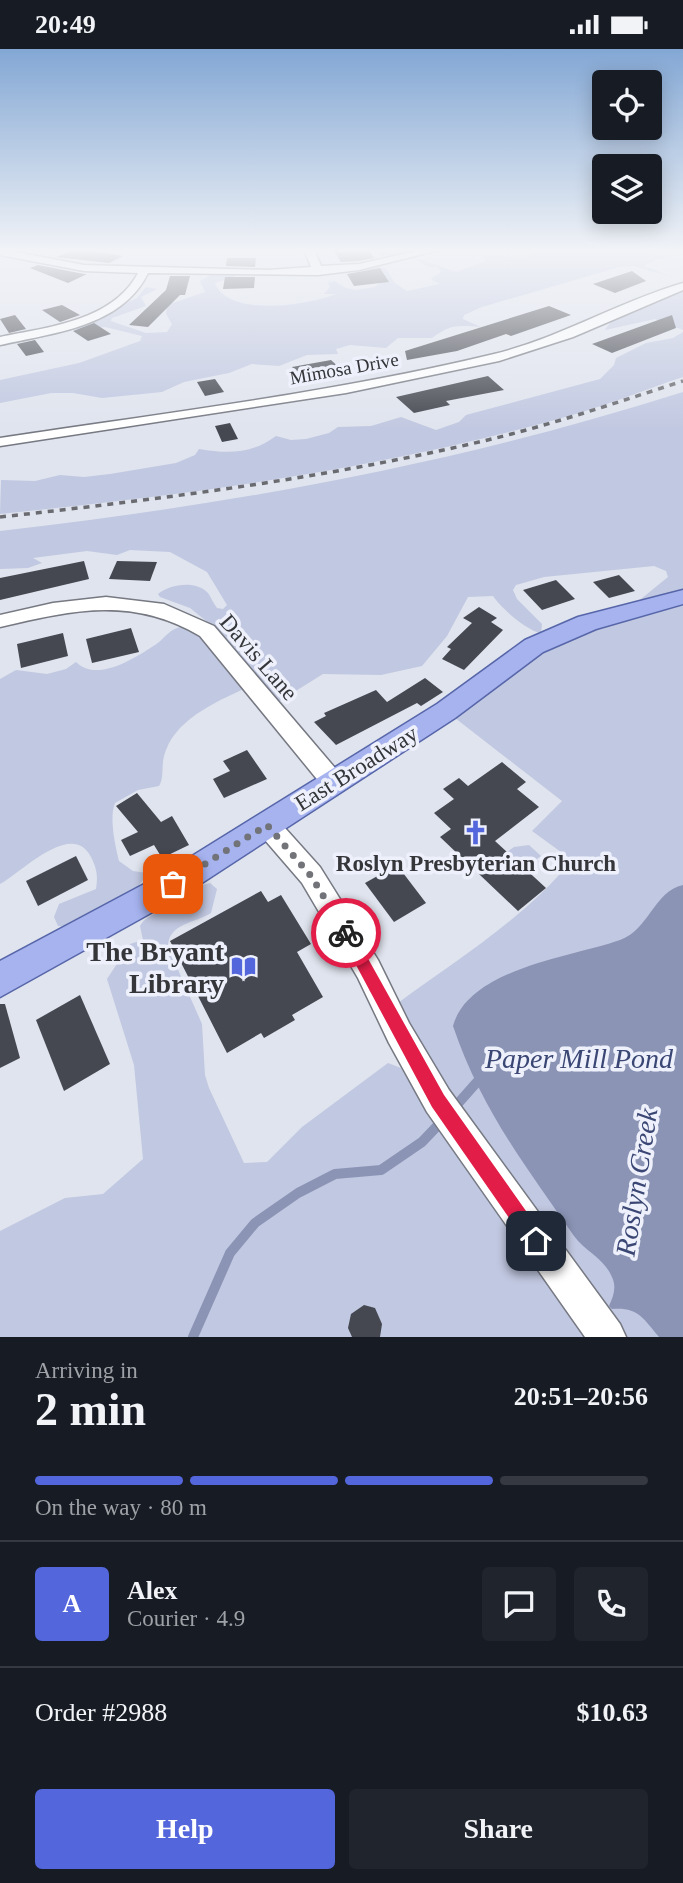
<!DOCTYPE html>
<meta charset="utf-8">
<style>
:root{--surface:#171b24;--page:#20242c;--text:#f1f3f6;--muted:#9ea1a6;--line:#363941;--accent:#5366dc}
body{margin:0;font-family:"Times New Roman",serif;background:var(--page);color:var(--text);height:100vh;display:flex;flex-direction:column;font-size:26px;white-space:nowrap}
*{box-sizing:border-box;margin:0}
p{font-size:23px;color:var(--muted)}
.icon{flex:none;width:38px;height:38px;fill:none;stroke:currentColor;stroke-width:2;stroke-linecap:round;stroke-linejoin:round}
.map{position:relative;height:1288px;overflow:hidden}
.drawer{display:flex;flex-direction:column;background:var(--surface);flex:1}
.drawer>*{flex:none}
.fabs{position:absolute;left:592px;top:21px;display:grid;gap:14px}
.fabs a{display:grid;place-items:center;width:70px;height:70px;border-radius:7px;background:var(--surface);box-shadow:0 4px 18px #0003;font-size:35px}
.pin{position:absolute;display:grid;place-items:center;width:60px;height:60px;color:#fff;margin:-30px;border-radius:14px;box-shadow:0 4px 10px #0006}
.courier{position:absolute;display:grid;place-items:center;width:70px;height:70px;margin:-35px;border:5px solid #e11d48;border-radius:50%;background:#fff;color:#222;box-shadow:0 2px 9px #0007}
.headline em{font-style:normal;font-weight:600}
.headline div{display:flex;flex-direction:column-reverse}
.headline{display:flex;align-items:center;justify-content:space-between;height:119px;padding:0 35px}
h1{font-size:46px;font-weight:600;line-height:52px}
.bar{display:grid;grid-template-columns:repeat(4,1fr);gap:10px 7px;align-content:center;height:84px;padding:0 35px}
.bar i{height:9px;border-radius:5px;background:var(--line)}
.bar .on{background:var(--accent)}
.bar p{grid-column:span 4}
.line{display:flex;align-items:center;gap:18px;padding:0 35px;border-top:2px solid var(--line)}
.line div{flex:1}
.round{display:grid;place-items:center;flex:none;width:74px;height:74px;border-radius:7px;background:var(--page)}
.cta{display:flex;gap:14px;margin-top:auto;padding:14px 35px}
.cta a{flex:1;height:80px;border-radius:7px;background:var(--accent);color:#fff;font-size:28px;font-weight:600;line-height:80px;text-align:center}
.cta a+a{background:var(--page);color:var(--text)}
.status{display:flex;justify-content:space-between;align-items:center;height:49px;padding:0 35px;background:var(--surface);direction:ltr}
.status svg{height:19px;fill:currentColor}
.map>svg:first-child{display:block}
</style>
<div class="status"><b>20:49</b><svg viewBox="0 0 49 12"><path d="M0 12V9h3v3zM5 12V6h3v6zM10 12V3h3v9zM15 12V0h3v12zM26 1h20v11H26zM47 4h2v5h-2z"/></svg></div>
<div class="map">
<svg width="683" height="1288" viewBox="0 0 683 1288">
<rect width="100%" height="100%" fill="#e0e4ee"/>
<g fill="#c1c8e1">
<path d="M373 200H418L414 205 417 209 456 223 486 212 482 207 484 206 524 209 533 205 527 200H624L671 209 657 210 644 217 669 227 633 217 619 218 482 258 464 266 463 270 481 278C455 276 450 276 432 289H398L386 299 350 296 336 300 338 305 307 306 279 317 252 315 229 324 184 333 162 343 102 349 73 344H51L0 354V331L79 314 140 292 142 287 105 278 69 281 137 249 146 238 157 240 141 248 146 257 112 269 111 272 146 284 167 283 172 275 166 265 167 256 205 243 200 232 212 225H235L236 227 215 234C228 269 309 256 336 245H324L330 238 328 234 334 232 346 239 356 241 375 238 383 232 368 220 378 217 386 220 395 234 407 242 440 235 431 230 441 223 437 218C426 219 426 216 417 211 403 204 390 217 373 200Z"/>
<path d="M683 240V281L655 270 605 281C620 256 657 249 683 240Z"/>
<path d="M683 283V328C641 342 600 359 558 370 376 421 187 446 0 465L1 431 35 432 60 426 84 428 110 425 176 414 195 406 199 400C228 405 252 405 276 387L291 391 306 390 329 384 338 378 371 377 401 368 436 381 459 373 466 366 600 330 614 316 616 309 646 294 673 289Z"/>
<path d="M683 343V1288H0V1182L65 1149 103 1145 143 1110 134 1016 107 930 130 895 143 891 140 877C150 860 169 864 186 858L203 836 210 834 217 840 211 864C196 874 168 874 168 898L202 975 205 1026 209 1039 244 1114 267 1113 302 1078 388 1014 401 1019 408 1031 429 1018 398 954C458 910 525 869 572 811L532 782 562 752 446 662 508 614 636 554 668 528 666 522 654 517 544 528 516 536 513 541 517 550 542 575 541 584C527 582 501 559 493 547L468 548 447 587 422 617 381 626 323 625 270 658 252 636C221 651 179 667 166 701 160 715 165 728 159 737L138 741 115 754C109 768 115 796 119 812L133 822 147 824C133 853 96 864 68 878L58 877 54 868 59 855 96 840C98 827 97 820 91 808 72 770 21 824 0 835V630L16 621 47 625 66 620 76 613C97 634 135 609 155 596 163 591 168 582 177 579 186 576 200 576 210 575L190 559 160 548 158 545C170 535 196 531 208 544 211 548 213 554 217 559L223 560 227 556 207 523 170 503 130 501 117 506 87 502 33 509 42 514 28 519 0 520V482C236 455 456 415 683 343Z"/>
<polygon points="529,796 541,807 524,819 504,805 514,798"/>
</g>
<path fill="#8b94b5" d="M683 836V1288H659C643 1269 638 1258 612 1260L609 1257C614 1246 617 1237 611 1226 604 1210 584 1201 574 1187 525 1116 481 1060 453 977 469 919 572 908 620 891 649 881 654 842 683 836Z"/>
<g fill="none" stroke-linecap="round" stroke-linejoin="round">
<g stroke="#8b94b5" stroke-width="10">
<polyline points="454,1059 477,1033 485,1032"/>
<polyline points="193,1288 230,1204 255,1174 298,1144 335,1125 381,1121 422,1093 442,1072"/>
</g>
</g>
<g fill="#454850">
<polygon points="76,200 84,200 123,207 109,214 56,208"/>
<polygon points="368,200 374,209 359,212 341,213 334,202"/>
<polygon points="227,209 256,209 255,218 226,217"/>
<polygon points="38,216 84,225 87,225 68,234 30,219"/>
<polygon points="380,219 389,233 354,237 347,225"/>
<polygon points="632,222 646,232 615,244 593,235"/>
<polygon points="170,227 190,227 185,246 180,246 148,278 129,276 166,241"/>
<polygon points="225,228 255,228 254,239 223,240"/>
<polygon points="62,256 80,266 60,273 42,261"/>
<polygon points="549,257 571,266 511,287 506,285 457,302 407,311 405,302"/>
<polygon points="15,266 26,280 9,284 0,270"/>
<polygon points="672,266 676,279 612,304 592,295"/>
<polygon points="94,274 111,285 88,292 73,282"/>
<polygon points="35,291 44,303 26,307 17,295"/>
<polygon points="331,311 344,323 304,331 292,318"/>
<polygon points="488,327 504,341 446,352 450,356 414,364 396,348"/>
<polygon points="215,330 224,343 205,347 197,333"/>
<polygon points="230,374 238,390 222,393 215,377"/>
<polygon points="84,512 89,530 0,551 0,529"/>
<polygon points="117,512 157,513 150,532 109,530"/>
<polygon points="619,526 635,542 609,549 593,533"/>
<polygon points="556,531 575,550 542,561 523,541"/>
<polygon points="479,558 497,569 491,573 503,581 464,621 442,610 451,600 447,598 472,574 463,569"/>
<polygon points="131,579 139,603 92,614 86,590"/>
<polygon points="63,584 68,607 21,619 17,595"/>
<polygon points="425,629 443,643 421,657 417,654 336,696 314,673 326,667 324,664 376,641 387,653"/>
<polygon points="247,701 267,730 224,749 213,730 230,722 223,712"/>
<polygon points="502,713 526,733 517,740 539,758 495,792 546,839 518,862 440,788 451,780 434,764 454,750 443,740 459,729 468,737"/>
<polygon points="137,744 161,773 172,767 189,796 162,809 154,796 130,807 121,791 138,783 116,757"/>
<polygon points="76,807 88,831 38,857 26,832"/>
<polygon points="397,816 426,854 394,873 365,834"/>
<polygon points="261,842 268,853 281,846 311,895 297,903 323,948 292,966 295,971 264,989 261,984 227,1004 170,892"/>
<polygon points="80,946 110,1015 64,1042 36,971"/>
<polygon points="0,955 5,955 20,1009 0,1019"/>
<polygon points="364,1256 375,1259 382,1275 380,1288 352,1288 348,1279 351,1265"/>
</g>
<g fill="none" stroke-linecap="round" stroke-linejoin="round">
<defs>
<g id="minor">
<path d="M0 200 84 216 268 221 311 218 304 200H314L321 217 359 215 426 200H443L359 221 318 226 148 224C122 278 53 284 0 296V288C48 278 113 272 138 224L84 222 0 206Z"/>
<path d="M683 234V241L573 288 499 312 346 344 0 397V389C165 364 332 344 494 305 560 289 618 253 683 234Z"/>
<path d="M106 548 164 555 214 577 341 726 345 733 341 740 333 742 325 740 200 587C132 547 73 561 0 578V566L53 554Z"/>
<polygon points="267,766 276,769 320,818 378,911 409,974 449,1041 620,1275 626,1288 585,1288 427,1063 389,994 358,929 302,834 258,783 255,776 258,769"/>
</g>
<polygon id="major" points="683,541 683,555 596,580 543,603 455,669 185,845 0,948 0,912 163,825 437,655 525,591 578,568"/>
</defs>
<use href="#minor" stroke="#767982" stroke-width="3"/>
<use href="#major" stroke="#5766a9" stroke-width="3"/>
<use href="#minor" fill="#fff" fill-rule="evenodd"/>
<use href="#major" fill="#a6b3ef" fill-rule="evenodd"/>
<path stroke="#696b70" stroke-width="3.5" stroke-dasharray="6 6" stroke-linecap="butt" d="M0 468C161 450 321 430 479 393 548 377 615 354 683 332"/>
</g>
<linearGradient id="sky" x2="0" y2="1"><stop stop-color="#83a7d4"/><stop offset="0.53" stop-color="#f1f3f7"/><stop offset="1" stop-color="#f1f3f7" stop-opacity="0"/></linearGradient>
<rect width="683" height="380" fill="url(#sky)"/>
<polygon fill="#e11d48" points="346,877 351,879 444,1046 543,1186 546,1192 543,1199 536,1202 530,1199 432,1058 341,888 341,879"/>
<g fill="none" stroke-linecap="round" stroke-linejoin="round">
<polyline stroke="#717379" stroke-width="7" stroke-dasharray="0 12.6" points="173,835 267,776 311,827 346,884"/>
</g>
<defs>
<symbol id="church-bare" viewBox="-9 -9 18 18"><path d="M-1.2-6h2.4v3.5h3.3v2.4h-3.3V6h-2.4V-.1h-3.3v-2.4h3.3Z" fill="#5366dc" stroke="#eef1fb" stroke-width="2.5" paint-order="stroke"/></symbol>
<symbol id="library-bare" viewBox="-9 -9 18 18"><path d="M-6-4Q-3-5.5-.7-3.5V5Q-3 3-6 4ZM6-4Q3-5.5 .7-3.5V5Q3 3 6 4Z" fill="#5366dc" stroke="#eef1fb" stroke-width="2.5" paint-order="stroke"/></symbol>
</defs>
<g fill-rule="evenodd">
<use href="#church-bare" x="458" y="766" width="35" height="35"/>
<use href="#library-bare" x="226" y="900" width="35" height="35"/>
</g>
<g text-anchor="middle" stroke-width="7" stroke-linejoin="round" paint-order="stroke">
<g font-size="19" fill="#35363a" stroke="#eef1fb">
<text transform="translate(344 319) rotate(-10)" y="7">Mimosa Drive</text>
</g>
<g font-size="23" fill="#35363a" stroke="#eef1fb">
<text transform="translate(259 608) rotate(49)" y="8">Davis Lane</text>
<text transform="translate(356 719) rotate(-32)" y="8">East Broadway</text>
</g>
<g font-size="23" font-weight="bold" fill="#35363a" stroke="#eef1fb">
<text x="476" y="822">Roslyn Presbyterian Church</text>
</g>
<g font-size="28" font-weight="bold" fill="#35363a" stroke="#eef1fb" text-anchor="end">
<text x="224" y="912">The Bryant<tspan x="224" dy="32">Library</tspan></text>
</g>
<g font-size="28" font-style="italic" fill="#3a4674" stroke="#eef1fb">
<text x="579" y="1019">Paper Mill Pond</text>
<text transform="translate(636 1133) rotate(-81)" y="10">Roslyn Creek</text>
</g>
</g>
</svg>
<div class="fabs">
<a><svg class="icon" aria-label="locate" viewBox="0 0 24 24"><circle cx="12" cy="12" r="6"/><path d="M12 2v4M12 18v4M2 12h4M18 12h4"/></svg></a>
<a><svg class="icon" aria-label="layers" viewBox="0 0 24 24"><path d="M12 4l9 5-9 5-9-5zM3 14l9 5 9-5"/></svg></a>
</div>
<div class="pin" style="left:173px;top:835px;background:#ea580c"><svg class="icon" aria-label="bag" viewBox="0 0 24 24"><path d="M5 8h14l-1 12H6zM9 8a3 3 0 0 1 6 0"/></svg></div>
<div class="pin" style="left:536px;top:1192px;background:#1f2937"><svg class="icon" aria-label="home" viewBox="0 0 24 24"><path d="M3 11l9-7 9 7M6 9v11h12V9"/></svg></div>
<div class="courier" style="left:346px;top:884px"><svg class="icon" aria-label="bike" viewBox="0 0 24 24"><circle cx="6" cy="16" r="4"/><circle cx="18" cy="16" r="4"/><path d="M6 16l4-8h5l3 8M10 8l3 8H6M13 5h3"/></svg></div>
</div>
<section class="drawer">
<div class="headline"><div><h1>2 min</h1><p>Arriving in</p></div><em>20:51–20:56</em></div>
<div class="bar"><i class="on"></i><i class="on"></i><i class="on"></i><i></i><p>On the way · 80 m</p></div>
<div class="line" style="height:126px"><b class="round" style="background:var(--accent);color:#fff">A</b><div><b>Alex</b><p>Courier · 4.9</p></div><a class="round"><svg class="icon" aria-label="chat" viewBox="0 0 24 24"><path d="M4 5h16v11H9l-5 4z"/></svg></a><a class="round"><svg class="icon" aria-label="phone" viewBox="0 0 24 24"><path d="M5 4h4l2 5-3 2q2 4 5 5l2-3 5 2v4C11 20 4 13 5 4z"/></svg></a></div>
<div class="line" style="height:91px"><div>Order #2988</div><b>$10.63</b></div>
<div class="cta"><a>Help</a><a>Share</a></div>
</section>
